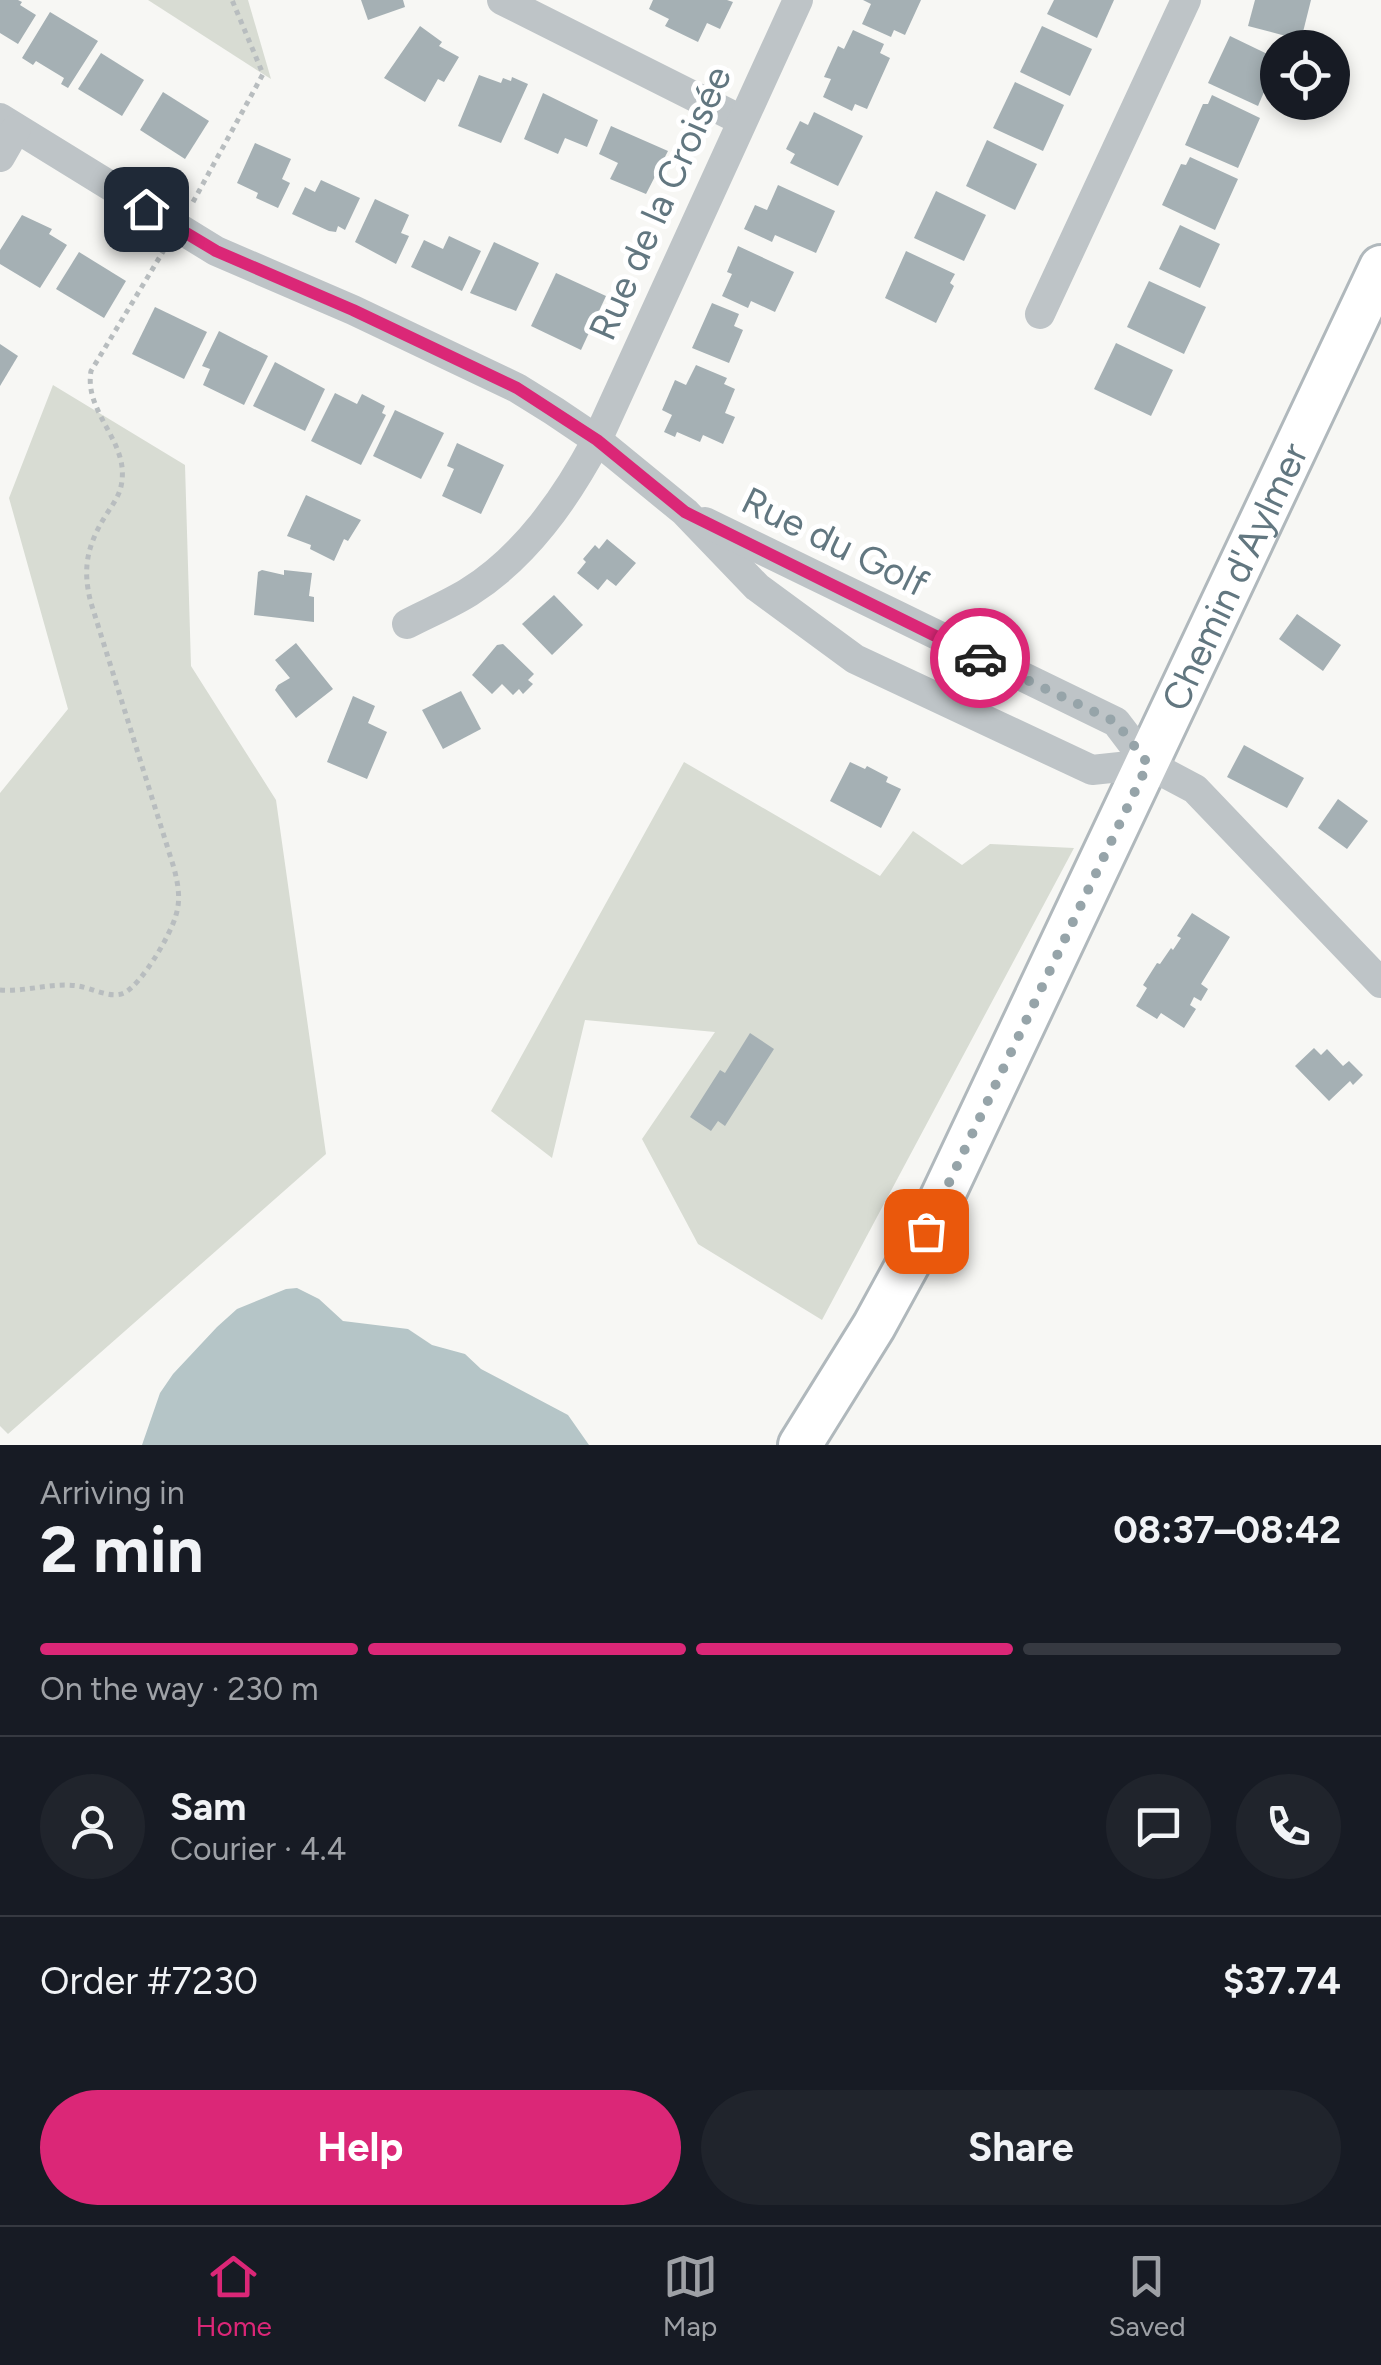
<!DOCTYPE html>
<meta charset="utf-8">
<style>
:root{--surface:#171b24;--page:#20242c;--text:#f1f3f6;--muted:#9ea1a6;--line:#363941;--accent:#db2777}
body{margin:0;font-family:Figtree,sans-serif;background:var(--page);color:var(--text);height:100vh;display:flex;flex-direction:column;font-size:38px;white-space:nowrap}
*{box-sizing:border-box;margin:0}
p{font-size:32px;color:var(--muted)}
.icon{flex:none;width:55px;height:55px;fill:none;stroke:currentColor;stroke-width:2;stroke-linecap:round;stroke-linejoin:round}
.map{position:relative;height:1445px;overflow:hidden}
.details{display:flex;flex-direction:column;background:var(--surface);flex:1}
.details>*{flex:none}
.buttons{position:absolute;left:1260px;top:30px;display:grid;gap:20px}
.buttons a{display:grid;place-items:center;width:90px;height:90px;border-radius:50%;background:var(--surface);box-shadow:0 5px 15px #0003;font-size:50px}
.pin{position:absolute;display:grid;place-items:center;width:85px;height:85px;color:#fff;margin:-42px;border-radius:20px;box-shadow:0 5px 15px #0006}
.courier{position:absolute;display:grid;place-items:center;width:100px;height:100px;margin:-50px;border:8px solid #db2777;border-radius:50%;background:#fff;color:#222;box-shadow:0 2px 12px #0007}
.overview em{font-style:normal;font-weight:700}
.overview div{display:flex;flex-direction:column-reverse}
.overview{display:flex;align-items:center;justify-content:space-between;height:170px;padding:0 40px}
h1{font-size:65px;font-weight:700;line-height:75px}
.bar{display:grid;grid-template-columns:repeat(4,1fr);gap:15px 10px;align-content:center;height:120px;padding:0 40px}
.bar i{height:12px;border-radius:8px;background:var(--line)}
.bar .on{background:var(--accent)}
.bar p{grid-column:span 4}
.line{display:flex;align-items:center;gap:25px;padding:0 40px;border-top:2px solid var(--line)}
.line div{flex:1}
.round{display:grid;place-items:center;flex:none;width:105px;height:105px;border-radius:52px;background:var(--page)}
.primary-button{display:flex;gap:20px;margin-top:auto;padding:20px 40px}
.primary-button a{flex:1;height:115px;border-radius:60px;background:var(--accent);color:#fff;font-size:40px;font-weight:700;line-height:115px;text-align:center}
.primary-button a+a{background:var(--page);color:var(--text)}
.menu{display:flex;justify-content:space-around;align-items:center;height:140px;border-top:2px solid var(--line);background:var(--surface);font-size:28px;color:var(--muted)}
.menu a{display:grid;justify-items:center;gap:5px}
.menu .on{color:var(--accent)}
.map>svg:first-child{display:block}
</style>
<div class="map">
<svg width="1381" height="1445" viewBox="0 0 1381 1445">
<rect width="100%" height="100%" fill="#f7f7f4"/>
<g fill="#d8dcd3">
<polygon points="148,0 248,0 271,79 263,74"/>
<polygon points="53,385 185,465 191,666 276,800 326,1154 8,1434 0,1426 0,793 68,709 9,498"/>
<polygon points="684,762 880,876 913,831 962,865 990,844 1074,848 822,1320 698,1244 642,1139 715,1032 585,1020 552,1158 491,1111"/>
</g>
<polygon fill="#b5c5c7" points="297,1288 319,1299 343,1321 408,1329 432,1345 465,1354 481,1369 568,1415 589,1445 142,1445 160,1393 173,1374 217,1327 237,1309 286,1289"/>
<g fill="#a5b0b4">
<polygon points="0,0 18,0 22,2 20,5 36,15 18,44 0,33"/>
<polygon points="361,0 403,0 405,7 368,20"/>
<polygon points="653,0 727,0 733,2 720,29 707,23 698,42 665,26 669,19 649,9"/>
<polygon points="863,0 921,0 905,35 894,30 891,37 862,24 871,4"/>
<polygon points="1054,0 1114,0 1097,38 1047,14"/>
<polygon points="1255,0 1311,0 1301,40 1248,26"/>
<polygon points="50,12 98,41 68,88 61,84 64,78 36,61 33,65 22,58"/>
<polygon points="420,26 442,42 439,46 459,57 444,82 438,79 425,102 384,78"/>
<polygon points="1042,26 1092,49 1070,96 1020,72"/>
<polygon points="853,30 884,44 880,53 890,58 867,109 855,104 852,111 823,97 831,79 824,77 838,46 844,49"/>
<polygon points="1230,36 1278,59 1258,106 1208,83"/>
<polygon points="101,53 144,80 122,116 78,89"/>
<polygon points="479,75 501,83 503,78 511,81 512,77 528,84 501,143 458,126"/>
<polygon points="1015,82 1064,105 1043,151 993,128"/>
<polygon points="163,92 209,121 185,159 140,130"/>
<polygon points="543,93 598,120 587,147 565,138 558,154 524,139"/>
<polygon points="1212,95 1260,118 1238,168 1185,145 1203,104 1208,104"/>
<polygon points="814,112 863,136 838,186 790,163 795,154 786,149 800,121 808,125"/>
<polygon points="611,126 668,151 646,194 610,179 618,163 599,154"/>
<polygon points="987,140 1037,164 1015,210 966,186"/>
<polygon points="255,143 291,159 282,179 290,183 278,208 256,198 258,193 237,183"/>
<polygon points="1190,157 1238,179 1215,230 1162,205 1181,164 1186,165"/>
<polygon points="321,180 360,198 345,230 338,226 336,232 329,231 292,214 305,187 315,192"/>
<polygon points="778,185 835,211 816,253 775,235 772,242 744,229 755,205 767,210"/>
<polygon points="936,191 986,215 964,261 914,238"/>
<polygon points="375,199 409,215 401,233 409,236 396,264 355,242"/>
<polygon points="22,215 52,229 49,234 67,245 40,288 0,264 0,250"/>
<polygon points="1180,225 1220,244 1200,288 1159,269"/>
<polygon points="449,236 481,251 462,291 411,267 424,240 443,249"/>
<polygon points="494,242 539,263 516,311 470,293"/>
<polygon points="738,246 794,272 775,312 751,301 748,308 722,296 732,274 727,272"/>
<polygon points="906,251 955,274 950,283 954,286 936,323 885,298"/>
<polygon points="79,252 126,281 104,318 56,289"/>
<polygon points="556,273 606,296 581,350 531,326"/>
<polygon points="1149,281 1206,307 1184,354 1127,327"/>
<polygon points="712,303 739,314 734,326 743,330 729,363 692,348"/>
<polygon points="155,307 207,332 184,379 132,354"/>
<polygon points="219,331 268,356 244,405 203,385 210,369 202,366"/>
<polygon points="1116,343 1173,370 1151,416 1094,389"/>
<polygon points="0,344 18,356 0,386"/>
<polygon points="275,362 325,389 305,431 253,406"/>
<polygon points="696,365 727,378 724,384 735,389 725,413 735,417 723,444 703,435 700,442 677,432 675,437 664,432 672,415 662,410 675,380 686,385"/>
<polygon points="335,393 357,404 362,394 385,406 382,413 386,415 361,465 311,441"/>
<polygon points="395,410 444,433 421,479 373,456"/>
<polygon points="457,443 504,465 481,514 442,496 454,469 447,466"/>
<polygon points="306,495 361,520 348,541 344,539 334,561 310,549 311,545 287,536"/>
<polygon points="607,539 636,563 616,586 607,579 598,590 577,573 586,562 583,559 595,545 599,549"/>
<polygon points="262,570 284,575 284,570 312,573 309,596 314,597 314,622 254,615 258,572"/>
<polygon points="554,595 583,625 552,655 522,624"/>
<polygon points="1297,614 1341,645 1323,671 1279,639"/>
<polygon points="296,643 333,689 296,718 275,690 278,685 290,678 275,660"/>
<polygon points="503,644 534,674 528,680 533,684 523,694 519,689 513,695 502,684 492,694 472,675 497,645"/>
<polygon points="461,691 481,729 443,749 422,710"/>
<polygon points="353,696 375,706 368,723 387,732 367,779 327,762"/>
<polygon points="1244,745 1304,778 1287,808 1227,777"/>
<polygon points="850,762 865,769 867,766 888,777 886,782 901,789 881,828 830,801"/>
<polygon points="1338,799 1368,821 1347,849 1318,828"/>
<polygon points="1192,913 1230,937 1201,984 1208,989 1201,1001 1194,997 1190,1005 1196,1009 1184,1028 1161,1013 1157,1019 1136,1006 1147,988 1143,985 1157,963 1160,964 1171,948 1173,950 1181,938 1177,936"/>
<polygon points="750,1033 774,1049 725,1126 718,1121 711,1131 690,1117 720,1070 725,1073"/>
<polygon points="1314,1048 1321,1055 1327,1049 1343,1066 1349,1061 1363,1075 1353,1085 1350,1081 1329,1101 1295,1066"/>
</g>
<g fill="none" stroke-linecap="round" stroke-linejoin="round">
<defs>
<g id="secondary">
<path id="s1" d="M800 1445 874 1326 926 1231 1381 267"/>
</g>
</defs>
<use href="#secondary" stroke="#b0b8bc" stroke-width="48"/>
<g stroke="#b8bdbf" stroke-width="5" stroke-dasharray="5 5" stroke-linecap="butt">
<polyline points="193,202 263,74 232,0"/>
<path d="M0 990C27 992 52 982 78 986 92 988 111 999 124 993 142 984 171 934 176 915 181 899 178 884 174 868L91 603C82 569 87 545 106 515 113 504 121 494 122 480 127 440 84 412 91 371L164 250"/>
</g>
<g stroke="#bec4c7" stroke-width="30">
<polyline points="502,0 741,120"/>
<polyline points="0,118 216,251 353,310 517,388 554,411 597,440 685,512 757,587 855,659 1092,770 1148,764"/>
<polyline points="0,157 16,129"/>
<polyline points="1040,314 1186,0"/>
<polyline points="705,522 1116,722 1148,764 1195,789 1381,983"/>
<path d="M407 624C428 613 450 604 469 592 526 556 566 498 597 440L798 0"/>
</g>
<use href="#secondary" stroke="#fff" stroke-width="42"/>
</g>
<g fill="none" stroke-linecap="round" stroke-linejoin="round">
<polyline stroke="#96a4a9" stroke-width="10" stroke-dasharray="0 18" points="926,1231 1148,764 1116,722 980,658"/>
<polyline stroke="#db2777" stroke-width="12" points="146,209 216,251 353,310 517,388 597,440 685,512 980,658"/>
</g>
<g text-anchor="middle" stroke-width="10" stroke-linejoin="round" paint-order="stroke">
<g font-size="38" fill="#627780" stroke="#fff">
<text transform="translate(660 203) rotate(-66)" y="13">Rue de la Croisée</text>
<text transform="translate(835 542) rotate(26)" y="13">Rue du Golf</text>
<text dy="13" stroke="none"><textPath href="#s1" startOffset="972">Chemin d'Aylmer</textPath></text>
</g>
</g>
</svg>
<div class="buttons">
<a><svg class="icon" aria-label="locate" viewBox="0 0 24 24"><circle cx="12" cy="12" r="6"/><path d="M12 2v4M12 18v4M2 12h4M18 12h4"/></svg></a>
</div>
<div class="pin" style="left:926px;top:1231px;background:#ea580c"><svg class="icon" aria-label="bag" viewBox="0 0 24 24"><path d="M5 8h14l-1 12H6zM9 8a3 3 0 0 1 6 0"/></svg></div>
<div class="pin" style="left:146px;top:209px;background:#1f2937"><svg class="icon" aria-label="home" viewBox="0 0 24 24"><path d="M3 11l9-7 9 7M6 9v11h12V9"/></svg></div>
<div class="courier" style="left:980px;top:658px"><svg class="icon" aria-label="car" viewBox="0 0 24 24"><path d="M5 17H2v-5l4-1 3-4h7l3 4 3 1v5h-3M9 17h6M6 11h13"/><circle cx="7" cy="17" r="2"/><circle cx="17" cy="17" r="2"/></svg></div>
</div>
<section class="details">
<div class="overview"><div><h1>2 min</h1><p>Arriving in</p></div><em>08:37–08:42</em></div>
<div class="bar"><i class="on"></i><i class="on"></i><i class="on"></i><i></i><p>On the way · 230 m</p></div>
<div class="line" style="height:180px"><a class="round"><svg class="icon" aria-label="person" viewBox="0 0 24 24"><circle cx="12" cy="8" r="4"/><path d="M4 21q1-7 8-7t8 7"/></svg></a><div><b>Sam</b><p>Courier · 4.4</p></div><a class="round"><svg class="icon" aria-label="chat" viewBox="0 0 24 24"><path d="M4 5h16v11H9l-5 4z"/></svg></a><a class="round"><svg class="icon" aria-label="phone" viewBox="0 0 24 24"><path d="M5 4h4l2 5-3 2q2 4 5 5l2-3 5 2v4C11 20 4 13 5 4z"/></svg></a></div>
<div class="line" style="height:130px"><div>Order #7230</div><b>$37.74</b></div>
<div class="primary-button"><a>Help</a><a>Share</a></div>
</section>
<nav class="menu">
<a class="on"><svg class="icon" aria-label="home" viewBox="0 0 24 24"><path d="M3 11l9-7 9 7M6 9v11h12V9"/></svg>Home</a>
<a><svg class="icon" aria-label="map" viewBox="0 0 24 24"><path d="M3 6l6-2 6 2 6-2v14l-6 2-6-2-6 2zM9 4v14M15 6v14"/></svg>Map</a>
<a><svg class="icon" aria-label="saved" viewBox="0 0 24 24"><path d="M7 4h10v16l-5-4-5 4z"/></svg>Saved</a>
</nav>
